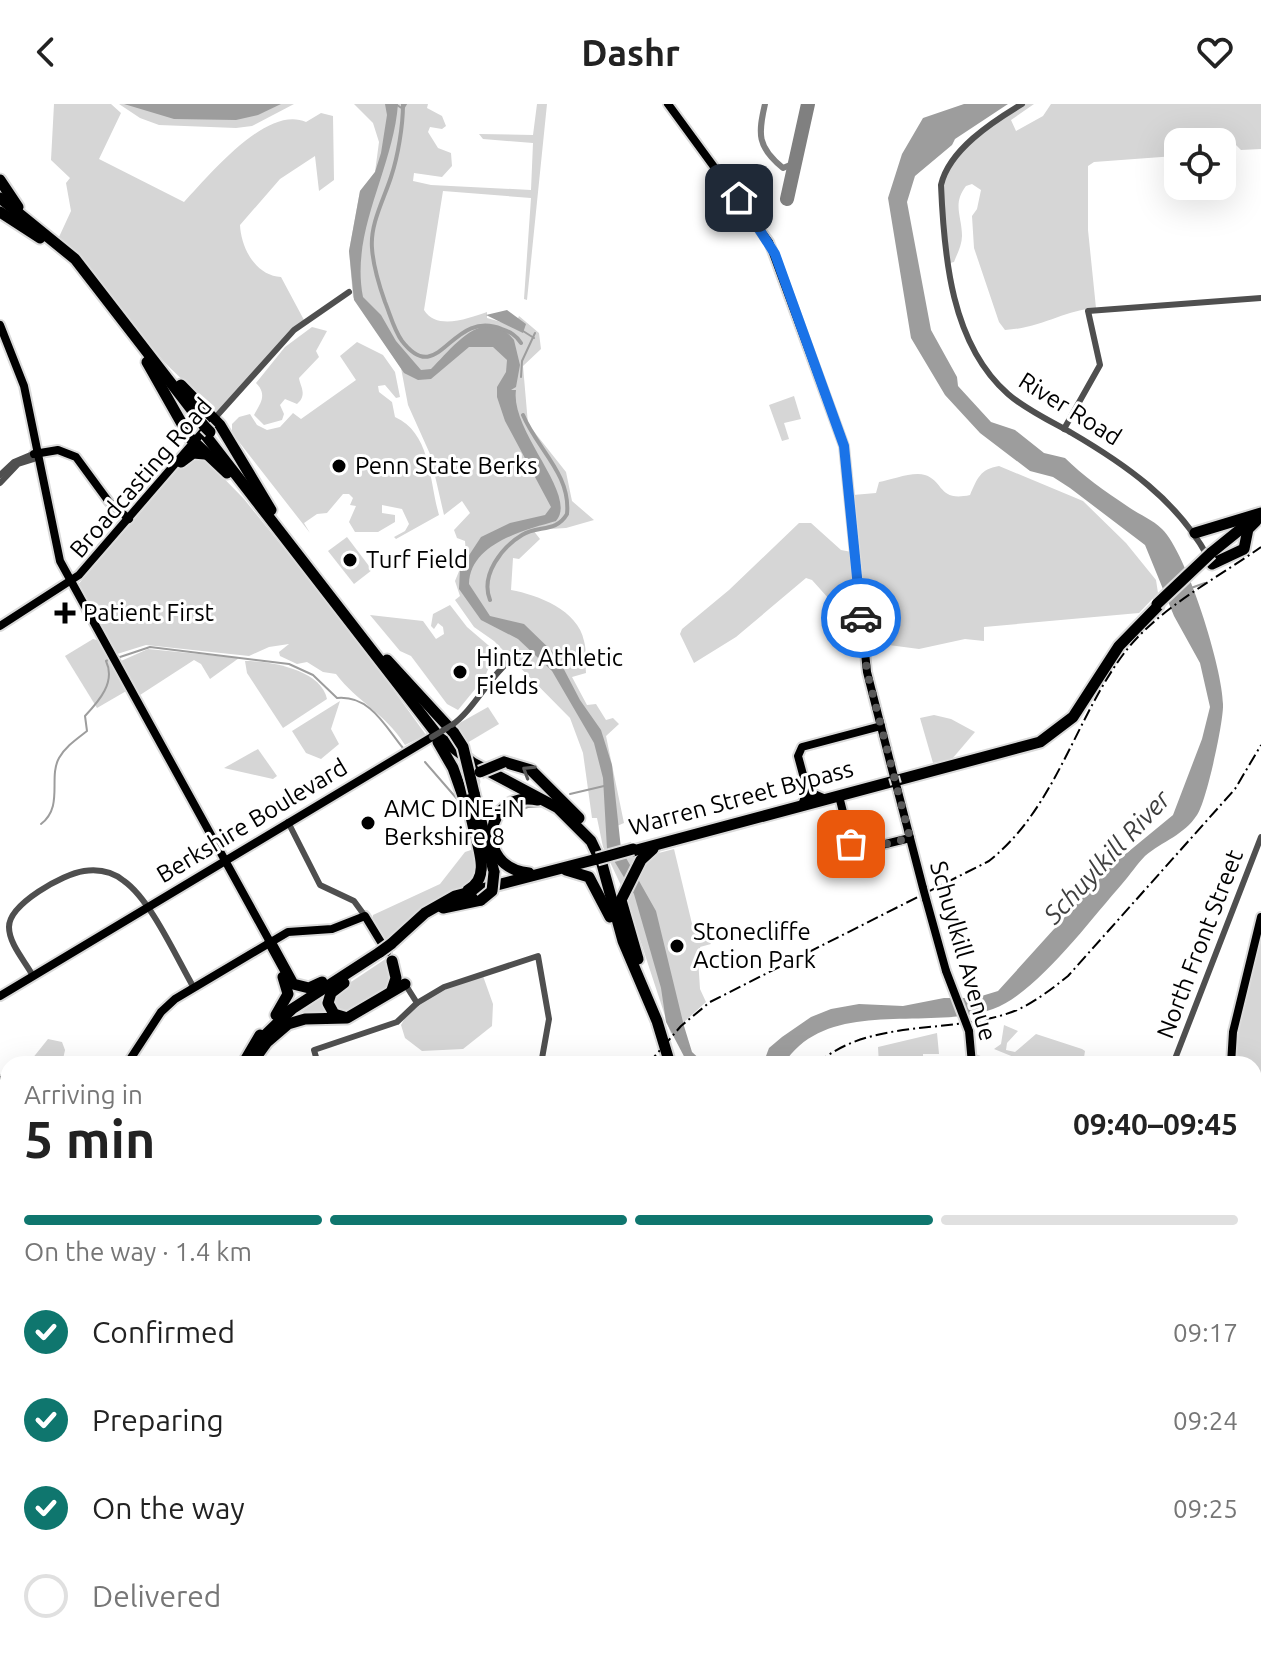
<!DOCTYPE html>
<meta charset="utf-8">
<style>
:root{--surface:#fff;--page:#f6f6f6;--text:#222;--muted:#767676;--line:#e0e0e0;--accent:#0f766e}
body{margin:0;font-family:Ubuntu,sans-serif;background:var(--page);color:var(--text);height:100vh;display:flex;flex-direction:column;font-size:30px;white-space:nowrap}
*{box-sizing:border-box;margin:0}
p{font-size:26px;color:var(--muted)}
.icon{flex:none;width:44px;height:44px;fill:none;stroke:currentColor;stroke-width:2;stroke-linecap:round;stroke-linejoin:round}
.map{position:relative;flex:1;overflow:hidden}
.details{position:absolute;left:0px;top:952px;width:1262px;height:600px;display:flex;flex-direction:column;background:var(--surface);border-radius:24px 24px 0 0;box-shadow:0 8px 32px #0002}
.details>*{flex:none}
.tools{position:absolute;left:1164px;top:24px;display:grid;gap:16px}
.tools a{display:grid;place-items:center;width:72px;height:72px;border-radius:16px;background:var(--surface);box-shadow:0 8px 32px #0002;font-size:40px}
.pin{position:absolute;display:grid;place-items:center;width:68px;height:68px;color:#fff;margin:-34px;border-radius:16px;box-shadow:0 4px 12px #0006}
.courier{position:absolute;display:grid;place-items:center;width:80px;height:80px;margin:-40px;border:6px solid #1a73e8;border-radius:50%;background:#fff;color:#222;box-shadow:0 2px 10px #0007}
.overview em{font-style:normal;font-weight:700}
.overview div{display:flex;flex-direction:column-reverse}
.overview{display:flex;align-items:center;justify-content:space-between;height:136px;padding:0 24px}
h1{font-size:52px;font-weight:700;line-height:60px}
.bar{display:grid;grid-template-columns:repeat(4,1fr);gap:12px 8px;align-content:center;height:96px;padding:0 24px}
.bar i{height:10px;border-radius:6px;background:var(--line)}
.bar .on{background:var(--accent)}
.bar p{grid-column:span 4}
ol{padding:0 24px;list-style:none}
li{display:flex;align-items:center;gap:24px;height:88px}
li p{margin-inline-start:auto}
li .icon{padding:8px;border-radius:50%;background:var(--accent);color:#fff;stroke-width:4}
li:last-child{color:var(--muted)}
li i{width:44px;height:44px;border:4px solid var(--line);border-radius:50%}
header{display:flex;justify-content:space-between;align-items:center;height:104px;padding:0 24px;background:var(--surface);font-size:36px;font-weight:700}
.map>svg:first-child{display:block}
</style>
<header><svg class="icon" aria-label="back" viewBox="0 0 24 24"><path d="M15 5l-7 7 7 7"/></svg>Dashr<svg class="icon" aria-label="heart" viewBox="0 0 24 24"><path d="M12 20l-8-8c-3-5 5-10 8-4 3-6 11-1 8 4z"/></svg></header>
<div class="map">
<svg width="1261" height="1552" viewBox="0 0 1261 1552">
<rect width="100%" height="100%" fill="#fff"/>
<g fill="#d6d6d6">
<path d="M54 0H111L121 9 99 55 184 98C209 72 267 0 306 18L321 9 333 12 334 76 319 87 315 52 280 75 240 121C241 144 256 172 281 173L304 216 217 309 165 259 59 133 71 107 66 79 70 74 51 56Z"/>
<polygon points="119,0 294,0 252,22 236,24 159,21 140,14"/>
<path d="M354 0H428L427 4 442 12 446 22 442 25 430 23 428 28 438 44 451 49 452 62 442 73 414 69 413 77 431 81 531 86 533 39 483 35 479 30 533 31 537 0H547L527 196 524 195 531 94 443 87 424 206C437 227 469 214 487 208V214L515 222 519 212 539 229 541 245 523 262 528 320 566 368 572 397 594 416 566 424 533 426 540 435 519 455 513 454 511 486C538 491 578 506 584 537 587 547 585 559 586 569L572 573 587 601 596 600 606 616 613 614 619 620 606 632 624 719 617 722 621 745 651 751 674 745 694 828 703 830 711 840 700 843 702 850 698 854 700 885 706 898 671 930 625 790 603 743 597 714H592L583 649 570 614 494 537 474 523 455 496 460 492 455 477 466 450 465 437 457 434 454 426 470 409 462 397 444 411 430 350 408 301 401 264 353 193 349 147 360 87 375 68 379 38 373 19Z"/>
<path d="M1024 0H1034L1011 16 1016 27 1043 12 1051 0H1261V45L1241 46 1232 37 1178 38 1175 52 1094 58 1088 62V126L1096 204C1064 206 1042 224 1005 226L999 218 974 144 972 112 977 105 981 86 972 80 966 82C952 100 962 112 962 132 962 141 957 150 954 158L950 159C946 134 934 95 945 71 959 40 996 19 1024 0Z"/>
<path d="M312 223 327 227 316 247 319 253 299 274C300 282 308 291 297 300L285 295 280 301 284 310 282 316 264 321 254 311C260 300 268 291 256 279L285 243Z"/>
<path d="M357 238 383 251 395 268 400 293 396 294 385 281 378 282 379 288 392 298 395 313C431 329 429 376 439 411L396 435 394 433 405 427 409 420 402 405 382 401V409L395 411V418L378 428H355L349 418 356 402 350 401 353 394 349 390H343L327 409 317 410 304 419 310 429 232 329V320L239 313 250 310 257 321 267 326 280 323 293 309 301 315 356 276 340 252Z"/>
<polygon points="794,292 801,315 784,319 789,335 782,337 769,301"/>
<path d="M202 352 244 395 354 531 426 631 405 641C384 608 357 598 336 570L323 568 307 558 297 560 280 552 279 548 289 540 269 543 249 552 146 541 117 550 76 483 184 358Z"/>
<path d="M999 362 1083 397 1126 439 1156 476 1158 489 1139 509 984 523V537L965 535 919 545 866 538 864 513 847 515 812 476 806 474 736 533 694 559 680 530 682 525 729 486 799 419H811L841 446 857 449 853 391 876 389 879 378C891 376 913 367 925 371 944 377 938 398 970 391 977 375 980 365 999 362Z"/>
<polygon points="347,433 372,466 354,480 328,447"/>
<polygon points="450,501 467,523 495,547 485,573 458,606 447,600 411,552 400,547 370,511 423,517 436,535 444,530 443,523 438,519 434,525 431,522 433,510"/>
<polygon points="93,535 100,537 128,586 97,604 65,552"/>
<polygon points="148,545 239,554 210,575 201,560 194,556 140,591 121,557"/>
<path d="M245 557C271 557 321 566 327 595L283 624 247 569Z"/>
<polygon points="340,597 331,625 339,640 321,655 306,649 292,627"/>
<polygon points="488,603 499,620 467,639 456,621"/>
<polygon points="934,611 951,615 975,628 952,655 933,659 920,614"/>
<polygon points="258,645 277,672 273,675 224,664"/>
<polygon points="471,746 477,749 481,763 467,784 425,802 384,837 372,817 373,811 440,780 465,748"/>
<polygon points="1261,822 1261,980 1254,980 1254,960 1235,960 1238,916"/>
<polygon points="387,854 394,871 391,884 345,911 335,908 333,890"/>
<path d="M483 872 493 900 492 922 463 945 422 947 405 934 401 921C416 891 454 882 483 872Z"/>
<polygon points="331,887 333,911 287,918"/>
<polygon points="1004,921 1018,927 1007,939 1006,946 1015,948 1036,930 1082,945 1085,947 1083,960 1020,960 1021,956 994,945 1001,940"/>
<polygon points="937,929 939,950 923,950 923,960 879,960 878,943"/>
<polygon points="48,935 62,938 65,946 62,960 28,960"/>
<polygon points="15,1544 63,1545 97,1552 0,1552"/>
<polygon points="191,1544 234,1544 245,1548 249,1544 508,1544 517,1552 125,1552"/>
</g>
<g fill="#9d9d9d">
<polygon points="124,0 281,0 258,11 236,16 174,15"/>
<path d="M385 0H398C393 66 350 127 363 193L381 211 396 237 421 266 431 265C453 243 485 199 514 236L520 261 516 283 511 286H516C510 328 579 391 556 417 525 426 470 439 469 480L490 512 524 520 557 552 580 596 601 626 612 661 621 745 656 807 684 922 692 948 704 959 688 960 666 918 661 884 634 790 607 745 603 674 594 639 552 567 518 535 481 516 459 485 460 465 481 433 510 419 545 411 551 403 505 317 497 293V283L506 268 507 256 493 243H469L431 275 418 276 404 269 354 196 349 147 360 87 375 68 381 49 387 11Z"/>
<path d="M964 0H1008L955 35 952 41 915 72 907 98 931 226 957 273 958 282 991 318 1015 326 1044 349 1065 354C1082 371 1106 388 1127 402 1138 410 1152 415 1162 425 1187 449 1223 566 1223 600 1224 617 1206 699 1197 711 1184 731 1163 737 1145 752 1137 760 1130 771 1122 780 1090 816 1037 889 993 905 928 928 827 892 784 960H763L769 944 782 933 811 913 831 905 859 900 903 902 944 894H975L998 887 1111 762 1173 711 1202 635 1210 603 1200 559 1174 512 1145 441 1070 384 1053 373 1030 367 980 329 945 291 911 234 888 94 902 50 923 14Z"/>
<polygon points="507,206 526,220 523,229 486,211"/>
<polygon points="839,1544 875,1544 871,1552 838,1552"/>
</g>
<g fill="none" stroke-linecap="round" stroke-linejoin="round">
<g stroke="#9d9d9d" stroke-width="2">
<polyline points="397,1 403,5 406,0"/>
<polyline points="523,227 534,234"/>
<polyline points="521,273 522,257 535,229"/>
<polyline points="1191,484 1205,479"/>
<path d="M117 554 150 543 289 560 313 571 337 594C370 591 385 622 403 644"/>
<polyline points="425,658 458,696"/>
<polyline points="570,690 604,682"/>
<polyline points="505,712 528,703 544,702"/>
<path d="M41 720C64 702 48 674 59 654 66 642 77 635 87 627L85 612C99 597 116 578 106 557L110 555"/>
<polyline points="345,1544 411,1544"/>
<polyline points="484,1544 490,1552"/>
<polyline points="299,1552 309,1545 326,1544"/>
</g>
<g stroke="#9d9d9d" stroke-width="4">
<path d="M403 0C403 22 398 52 391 73 384 95 370 120 372 144 373 161 379 181 385 198 390 210 394 226 402 237 440 286 450 204 502 225 510 228 516 231 521 239"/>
<path d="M490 496C480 471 502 443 522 431 538 421 556 429 567 410 571 370 537 345 523 311"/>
</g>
<path stroke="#808080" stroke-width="6" d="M765 0C758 30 757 43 783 64L795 59"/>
<polyline stroke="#808080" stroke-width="14" points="787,95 808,0"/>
<defs>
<g id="major">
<polyline points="668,0 769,138 844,342 867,568 894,673"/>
<polyline points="0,221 24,282 60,457 270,838"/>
<polyline points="34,350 58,346 76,353 109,398 129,415"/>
<polyline points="0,522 79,471 206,324"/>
<polyline points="896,680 923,784"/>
<polyline points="808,689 798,652 802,643 881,622"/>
<polyline points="840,696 853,748 910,734"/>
<polyline points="926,795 946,867"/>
<polyline points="0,892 432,633"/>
<polyline points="969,927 972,960"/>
<polyline points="972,955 985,960"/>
<polyline points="127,960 161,908 175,895 288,828 332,825 365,812 387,848"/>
<polyline points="1231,960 1233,928 1261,813"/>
<polyline points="0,976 8,982"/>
<polyline points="1254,1010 1261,1012"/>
<polyline points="1254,1065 1261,1067"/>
<polyline points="1254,1229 1261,1232"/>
<polyline points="1256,1259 1261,1287"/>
<polyline points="0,1291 8,1291"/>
<polyline points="1254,1318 1261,1300"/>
<polyline points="1254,1507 1261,1510"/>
<polyline points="1033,1544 1054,1552"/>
<polyline points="1187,1544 1208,1552"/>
<polyline points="243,1552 245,1544"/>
<polyline points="587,1552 593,1544"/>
<polyline points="1107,1552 1111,1544"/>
<polyline points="1163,1552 1166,1544"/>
</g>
<g id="highway">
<polyline points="0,76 18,103"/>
<polyline points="0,94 75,155 205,323"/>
<polyline points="0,108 40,134"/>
<polyline points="147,258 190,334 227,369"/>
<polyline points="181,281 220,321 271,406"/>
<polyline points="206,332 439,633 473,659 558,704 591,737 602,760 623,837 657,917 670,960"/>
<polyline points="181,358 193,349 205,350"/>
<polyline points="1195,429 1261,409"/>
<polyline points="1211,449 1253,415"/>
<polyline points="1212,460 1244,445 1248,425 1256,417"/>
<polyline points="387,556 454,629"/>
<polyline points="438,638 453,664 465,698"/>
<polyline points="504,658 531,666 579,714"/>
<polyline points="474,689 494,768"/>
<polyline points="804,700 808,689 822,695"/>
<polyline points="633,747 1040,638 1073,613 1119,542 1158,502"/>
<polyline points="566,766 589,773 610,813"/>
<path d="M529 769C472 763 485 685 538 696"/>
<path d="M468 786C503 767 456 713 473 678"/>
<polyline points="443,804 481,796"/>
<polyline points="270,838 293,880 309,884 322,878"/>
<polyline points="391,840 425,809 455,792 597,755"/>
<polyline points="638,855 621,796 641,756 653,745"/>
<polyline points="344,879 331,889 328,899 334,910 344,913"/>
<polyline points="392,886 396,874 392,857"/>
<polyline points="276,911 288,890 283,873"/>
<polyline points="257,939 292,905 380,848"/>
<polyline points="243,960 260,931"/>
<polyline points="251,960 267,938 288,920 305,915 347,914 405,880"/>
<polyline points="0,1249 8,1248"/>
<polyline points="0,1263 8,1262"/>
<polyline points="830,1552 832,1544"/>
</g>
</defs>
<use href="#major" stroke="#dbdbdb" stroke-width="12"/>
<use href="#highway" stroke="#dbdbdb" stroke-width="15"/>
<g stroke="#4f4f4f" stroke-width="6">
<path d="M1022 0C992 18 949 46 941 81 944 152 951 240 1008 290 1025 305 1050 317 1070 328 1125 360 1177 396 1208 453"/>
<polyline points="214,315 294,226 349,188"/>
<polyline points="1064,325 1100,261 1088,207 1261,194"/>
<polyline points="0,371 14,358 33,350"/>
<polyline points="0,379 18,360 34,355"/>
<path d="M452 621C473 606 486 578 508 558"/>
<polyline points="288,718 320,781 354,797 365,812"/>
<path d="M33 872C25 857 9 840 9 823 9 800 63 770 84 767 98 765 113 768 124 777 151 796 177 855 194 884"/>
<polyline points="405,880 417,899"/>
<polyline points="318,960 314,946 397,918 417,899 444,883 538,852 549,915 541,960"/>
<polyline points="1173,960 1261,733"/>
<polyline points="0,1079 8,1074"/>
<polyline points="1254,1338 1261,1341"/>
<polyline points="0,1449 8,1448"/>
<polyline points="1254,1462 1261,1444"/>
<polyline points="71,1544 109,1551 177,1544"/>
<polyline points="512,1544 521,1552"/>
<polyline points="657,1552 695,1544"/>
<polyline points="996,1552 999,1544"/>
<polyline points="1219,1552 1222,1544"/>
</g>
<use href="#major" stroke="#000" stroke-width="8"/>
<use href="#highway" stroke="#000" stroke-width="11"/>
<g stroke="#000" stroke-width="2" stroke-dasharray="12 4 2 4" stroke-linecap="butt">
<path d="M648 960 681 922 710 898 989 757C1056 704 1075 614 1125 548 1160 503 1216 475 1261 443"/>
<path d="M817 960C871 912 954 932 1017 906 1035 898 1053 884 1068 872L1235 685 1261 641"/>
<polyline points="1254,1255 1261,1260"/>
<polyline points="0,1284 8,1284"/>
<polyline points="755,1552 758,1544"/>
<polyline points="945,1552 947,1544"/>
</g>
<defs>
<g id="major-bridge">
<polyline points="894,673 896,680"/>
<polyline points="923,784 926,795"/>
<polyline points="946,867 969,927"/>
<polyline points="1254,1254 1256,1259"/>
</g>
<g id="highway-bridge">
<polyline points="205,323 210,328"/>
<polyline points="1157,500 1211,449"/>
<polyline points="454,629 463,643 474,689"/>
<polyline points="480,668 504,658"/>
<polyline points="597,755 633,745"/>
<polyline points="481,796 492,787 494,768"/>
<polyline points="380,848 391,840"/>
</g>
</defs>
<use href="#major-bridge" stroke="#dbdbdb" stroke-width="12" stroke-linecap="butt"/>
<use href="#highway-bridge" stroke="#dbdbdb" stroke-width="15" stroke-linecap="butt"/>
<polyline stroke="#4f4f4f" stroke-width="6" points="432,633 452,621"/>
<use href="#major-bridge" stroke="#000" stroke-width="8"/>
<use href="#highway-bridge" stroke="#000" stroke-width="11"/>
</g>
<defs><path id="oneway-chevron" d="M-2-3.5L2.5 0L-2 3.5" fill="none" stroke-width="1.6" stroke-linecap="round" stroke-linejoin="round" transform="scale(2)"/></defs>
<use stroke="#595959" href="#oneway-chevron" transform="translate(528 667) rotate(-148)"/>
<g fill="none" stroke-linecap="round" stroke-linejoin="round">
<polyline stroke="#595959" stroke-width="8" stroke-dasharray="0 14.4" points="851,740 853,748 910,734 867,568 861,514"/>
<polyline stroke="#1a73e8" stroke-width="10" points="739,94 775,150 844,342 861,514"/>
</g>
<g fill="#000" stroke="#fff" stroke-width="3">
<circle cx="339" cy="362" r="8"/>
<circle cx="350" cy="456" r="8"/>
<path d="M61 497h8v8h8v8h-8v8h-8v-8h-8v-8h8z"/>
<circle cx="460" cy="568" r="8"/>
<circle cx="368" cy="719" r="8"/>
<circle cx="677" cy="842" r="8"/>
</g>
<g text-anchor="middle" stroke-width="6" stroke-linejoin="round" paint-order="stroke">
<g font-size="24" fill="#000" stroke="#fff">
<text transform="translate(1070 305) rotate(32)" y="8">River Road</text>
<text transform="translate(141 374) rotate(-49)" y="8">Broadcasting Road</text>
<text transform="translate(741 694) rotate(-15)" y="8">Warren Street Bypass</text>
<text transform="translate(252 717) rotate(-31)" y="8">Berkshire Boulevard</text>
<text transform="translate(1200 840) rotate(-69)" y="8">North Front Street</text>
<text transform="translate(963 847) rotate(74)" y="8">Schuylkill Avenue</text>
</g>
<g font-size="24" fill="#000" stroke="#fff" text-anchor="start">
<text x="355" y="370">Penn State Berks</text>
<text x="366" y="464">Turf Field</text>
<text x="83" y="517">Patient First</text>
<text x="476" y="562">Hintz Athletic<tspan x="476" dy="28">Fields</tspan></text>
<text x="384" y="713">AMC DINE-IN<tspan x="384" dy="28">Berkshire 8</tspan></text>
<text x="693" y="836">Stonecliffe<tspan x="693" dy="28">Action Park</tspan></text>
</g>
<g font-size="26" font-style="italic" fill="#3e3e3e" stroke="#fff">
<text transform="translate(1107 753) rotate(-47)" y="9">Schuylkill River</text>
</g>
</g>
</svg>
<div class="tools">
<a><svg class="icon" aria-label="locate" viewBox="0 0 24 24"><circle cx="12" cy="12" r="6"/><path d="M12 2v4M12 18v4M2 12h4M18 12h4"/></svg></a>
</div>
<div class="pin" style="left:851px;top:740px;background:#ea580c"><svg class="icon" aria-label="bag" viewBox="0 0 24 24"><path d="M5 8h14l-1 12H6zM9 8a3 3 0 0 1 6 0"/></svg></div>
<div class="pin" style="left:739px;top:94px;background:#1f2937"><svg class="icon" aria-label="home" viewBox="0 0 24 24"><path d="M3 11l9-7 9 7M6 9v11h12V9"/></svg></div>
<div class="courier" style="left:861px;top:514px"><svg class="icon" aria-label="car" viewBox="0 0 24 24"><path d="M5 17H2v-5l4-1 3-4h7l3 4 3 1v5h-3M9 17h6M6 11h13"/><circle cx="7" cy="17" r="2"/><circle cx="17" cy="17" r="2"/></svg></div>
<section class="details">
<div class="overview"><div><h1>5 min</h1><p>Arriving in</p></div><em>09:40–09:45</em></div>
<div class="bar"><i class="on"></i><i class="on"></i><i class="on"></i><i></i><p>On the way · 1.4 km</p></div>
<ol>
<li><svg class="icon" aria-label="check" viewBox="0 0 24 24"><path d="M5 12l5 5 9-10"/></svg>Confirmed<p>09:17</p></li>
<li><svg class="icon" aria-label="check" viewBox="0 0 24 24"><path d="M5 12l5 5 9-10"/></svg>Preparing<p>09:24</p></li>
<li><svg class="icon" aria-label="check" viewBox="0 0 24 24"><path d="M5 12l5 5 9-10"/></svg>On the way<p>09:25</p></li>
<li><i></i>Delivered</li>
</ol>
</section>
</div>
